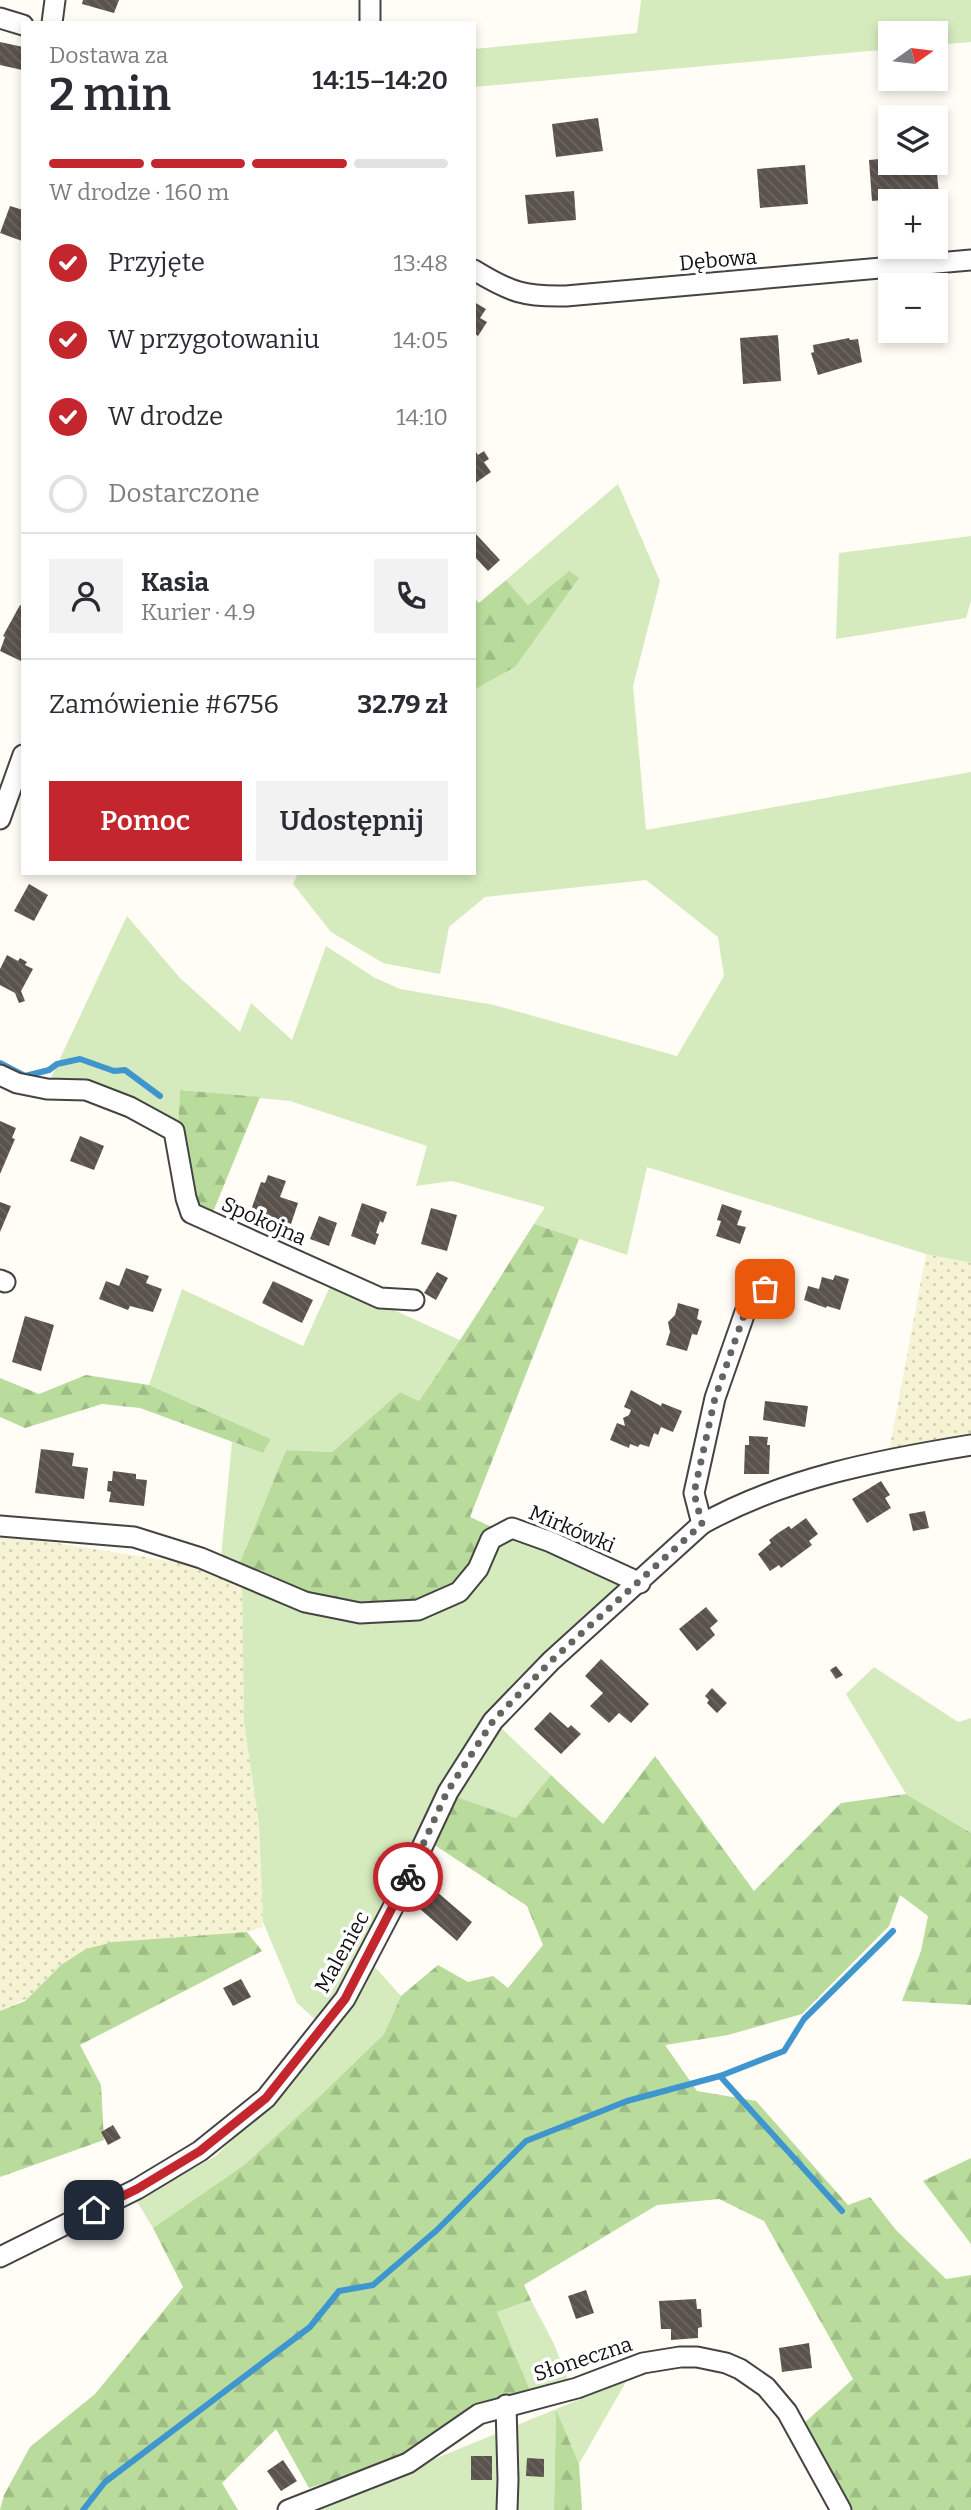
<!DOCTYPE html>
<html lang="pl">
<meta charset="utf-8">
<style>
:root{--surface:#fff;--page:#f2f2f3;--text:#2b2b33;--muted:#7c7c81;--line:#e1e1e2;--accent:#c4262e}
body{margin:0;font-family:Bitter,serif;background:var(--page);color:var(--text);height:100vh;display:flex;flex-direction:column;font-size:26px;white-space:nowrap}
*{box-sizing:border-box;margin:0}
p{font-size:23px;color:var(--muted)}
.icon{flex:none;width:38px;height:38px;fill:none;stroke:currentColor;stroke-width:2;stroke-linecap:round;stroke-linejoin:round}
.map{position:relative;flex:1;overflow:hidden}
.panel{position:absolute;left:21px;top:21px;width:455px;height:854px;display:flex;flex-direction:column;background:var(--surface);border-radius:0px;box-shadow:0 4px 10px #0003}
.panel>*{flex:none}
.needle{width:46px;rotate:76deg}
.fabs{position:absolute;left:878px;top:21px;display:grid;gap:14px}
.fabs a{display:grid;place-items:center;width:70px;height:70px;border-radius:0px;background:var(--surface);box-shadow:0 4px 10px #0003;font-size:35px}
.pin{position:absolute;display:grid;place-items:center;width:60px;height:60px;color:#fff;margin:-30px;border-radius:14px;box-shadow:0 4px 10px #0006}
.courier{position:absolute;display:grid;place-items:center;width:70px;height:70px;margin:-35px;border:5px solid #c4262e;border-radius:50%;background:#fff;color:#222;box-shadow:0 2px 9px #0007}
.summary em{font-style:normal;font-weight:600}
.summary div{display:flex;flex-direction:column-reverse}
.summary{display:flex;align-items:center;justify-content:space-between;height:119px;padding:0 28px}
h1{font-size:46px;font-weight:600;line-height:52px}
.bar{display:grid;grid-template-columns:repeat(4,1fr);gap:10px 7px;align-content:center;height:84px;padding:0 28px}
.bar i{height:9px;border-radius:5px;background:var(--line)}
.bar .active{background:var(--accent)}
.bar p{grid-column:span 4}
.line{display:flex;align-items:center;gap:18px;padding:0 28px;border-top:2px solid var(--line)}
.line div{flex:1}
.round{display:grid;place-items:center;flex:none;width:74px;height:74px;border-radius:0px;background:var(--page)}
ol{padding:0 28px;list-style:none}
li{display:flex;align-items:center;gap:21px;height:77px}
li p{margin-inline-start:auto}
li .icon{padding:7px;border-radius:50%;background:var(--accent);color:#fff;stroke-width:4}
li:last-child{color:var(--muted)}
li i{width:38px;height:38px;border:4px solid var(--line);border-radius:50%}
.button{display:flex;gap:14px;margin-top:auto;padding:14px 28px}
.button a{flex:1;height:80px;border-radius:0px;background:var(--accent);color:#fff;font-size:28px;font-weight:600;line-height:80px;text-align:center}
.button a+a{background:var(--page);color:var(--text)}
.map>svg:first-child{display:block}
</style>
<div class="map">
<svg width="971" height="2510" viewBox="0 0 971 2510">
<defs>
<pattern id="farmland-dots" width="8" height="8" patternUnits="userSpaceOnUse" patternTransform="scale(1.75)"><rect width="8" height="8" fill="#f6f3d4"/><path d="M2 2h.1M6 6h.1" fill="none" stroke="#d2cfb5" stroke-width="1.8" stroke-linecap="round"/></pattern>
<pattern id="forest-firs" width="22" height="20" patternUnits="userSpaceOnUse" patternTransform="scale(1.75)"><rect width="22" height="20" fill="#b9dc9c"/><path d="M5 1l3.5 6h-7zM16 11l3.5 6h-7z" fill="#9ebc85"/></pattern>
<pattern id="building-back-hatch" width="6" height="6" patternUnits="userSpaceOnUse" patternTransform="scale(1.75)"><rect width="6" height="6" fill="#5a524d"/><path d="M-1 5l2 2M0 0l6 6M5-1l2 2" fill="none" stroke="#6d6662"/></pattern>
</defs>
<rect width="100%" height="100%" fill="#fffdf5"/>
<g fill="url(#farmland-dots)">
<polygon points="926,1254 971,1263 971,1437 889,1451"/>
<polygon points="0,1534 182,1563 242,1583 244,1722 259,1824 263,1927 247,1932 113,1942 61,1965 28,1998 0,2011"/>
</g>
<g fill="#d5ebbd">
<polygon points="641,0 971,0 971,42 936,45 936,33 891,33 891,49 474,87 474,49 637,33"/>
<polygon points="618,484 660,581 633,686 646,830 971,772 971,1263 926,1254 647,1167 627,1255 534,1224 545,1207 452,1181 416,1186 427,1146 290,1101 180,1090 178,1126 49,1082 127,916 180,978 240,1032 251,1003 292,1040 326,946 375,978 400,989 494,1005 677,1056 724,976 718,937 646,880 485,897 449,927 440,974 383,963 331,932 293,884 298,873 474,873 474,690 515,667 569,571 528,605 506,580"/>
<polygon points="971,536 971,601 966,618 836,639 839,553"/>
<polygon points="332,1282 462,1341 419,1401 400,1392 332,1452 286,1450 239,1565 221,1557 232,1442 263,1453 271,1439 149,1385 182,1289 303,1346"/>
<polygon points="516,1537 626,1584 496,1709 347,1984 317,2021 297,2003 263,1922 259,1824 244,1722 242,1584 495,1544"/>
<polygon points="874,1667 958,1722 971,1718 971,1833 906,1794 846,1694"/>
<polygon points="497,1724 551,1775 516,1818 454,1796"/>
<polygon points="374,1966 401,1996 384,2034 321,2095 244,2165 153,2228 136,2200 216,2156 287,2083"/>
<polygon points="531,2300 554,2344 568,2380 530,2390 497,2312"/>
<polygon points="627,2380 579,2464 556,2412 554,2510 310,2510"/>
</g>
<g fill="url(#forest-firs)">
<polygon points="569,571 579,578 515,667 474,690 474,598 479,603 506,580 528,605"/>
<polygon points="180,1090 260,1097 211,1217 188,1196 186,1139 178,1126"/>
<path d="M534 1224 579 1239 470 1517 494 1528 455 1586 416 1602 361 1608 310 1595 239 1565 286 1450 332 1452 400 1392 419 1401C460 1343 496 1283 534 1224Z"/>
<polygon points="86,1375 149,1385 271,1439 263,1453 140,1408 102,1404 25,1428 0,1417 0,1378 39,1394"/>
<polygon points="655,1756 754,1891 841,1803 906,1794 971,1833 971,2005 902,2001 921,1951 928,1916 900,1895 889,1926 802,2014 728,2035 665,2045 697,2091 756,2101 848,2205 870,2197 896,2230 946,2279 971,2275 971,2510 852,2510 802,2425 853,2379 764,2221 719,2199 657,2205 524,2285 531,2300 497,2312 530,2390 475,2410 406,2455 383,2465 309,2488 276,2429 222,2483 238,2510 0,2510 4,2495 30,2447 95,2394 183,2287 153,2228 244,2165 321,2095 384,2034 401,1996 438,1965 468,1982 493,1976 508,1988 543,1945 527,1906 430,1842 454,1796 516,1818 551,1775 603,1824"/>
<polygon points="247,1932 262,1951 80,2045 101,2085 104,2140 0,2177 0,2011 25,2001 61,1965 86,1949 113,1942"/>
<polygon points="971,2158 971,2244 923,2181"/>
<polygon points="556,2410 579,2464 582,2510 554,2510"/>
</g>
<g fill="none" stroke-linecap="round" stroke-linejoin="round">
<g stroke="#3f96cf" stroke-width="6">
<polyline points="0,1063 25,1076 49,1070 57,1064 80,1059 114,1071 125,1070 160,1096"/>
<polyline points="720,2076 842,2211"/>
<polyline points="83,2510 105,2482 310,2327 339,2291 373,2285 437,2230 526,2141 627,2101 720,2076 784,2051 804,2019 893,1931"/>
</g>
</g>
<g fill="url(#building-back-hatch)">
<polygon points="83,0 119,0 114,13 82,4"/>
<polygon points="0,42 23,47 22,70 0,65"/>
<polygon points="598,118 603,151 556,157 552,124"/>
<polygon points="891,158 891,163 936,163 939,195 872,201 869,160"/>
<polygon points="805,165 808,204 760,208 757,169"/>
<polygon points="574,191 576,220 528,224 525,195"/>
<polygon points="10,206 23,210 22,241 0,233"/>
<polygon points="474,302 486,309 480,318 487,322 478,336 474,333"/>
<polygon points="778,335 781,381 743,384 740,338"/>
<polygon points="849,338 850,340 858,339 862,362 818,375 811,353 814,352 813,345"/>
<polygon points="474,449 478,455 484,451 489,459 484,462 491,472 474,484"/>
<polygon points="474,532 500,560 488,571 474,556"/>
<polygon points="20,605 23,607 23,662 0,651 5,637 3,636"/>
<polygon points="29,884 48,895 34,921 14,911"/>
<polygon points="7,955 18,961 20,958 27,962 25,965 33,969 21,991 25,1001 19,1003 15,993 0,985 0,969"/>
<polygon points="0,1121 16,1128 12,1138 15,1139 0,1174"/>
<polygon points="80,1136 104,1146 94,1170 70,1161"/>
<polygon points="268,1175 286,1181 280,1197 298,1203 291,1224 274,1218 272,1222 257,1217 258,1213 251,1210 261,1182 265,1183"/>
<polygon points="0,1202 11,1206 0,1232"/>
<polygon points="362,1203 387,1212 383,1223 380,1221 376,1233 379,1234 375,1245 351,1236"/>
<polygon points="722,1204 742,1211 737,1225 746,1227 740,1244 716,1236 721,1221 717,1220"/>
<polygon points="431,1208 457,1215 447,1251 421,1244"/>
<polygon points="319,1216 337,1223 329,1246 310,1239"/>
<polygon points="126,1268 149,1276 146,1283 162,1289 153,1312 130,1306 128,1310 99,1299 106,1281 119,1286"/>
<polygon points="437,1272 448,1278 436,1300 424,1293"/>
<polygon points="835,1275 849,1279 840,1310 827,1306 826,1308 804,1300 808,1286 819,1289 822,1277 833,1280"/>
<polygon points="273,1281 313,1300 302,1323 262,1303"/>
<polygon points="678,1303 699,1309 697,1319 702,1321 697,1335 692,1334 687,1351 666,1345 670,1332 668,1322 675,1315"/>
<polygon points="25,1316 54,1325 41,1371 12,1362"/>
<polygon points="631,1390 661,1406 662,1403 682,1411 673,1432 661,1427 658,1435 654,1433 649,1447 640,1444 638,1447 630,1444 629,1448 610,1440 617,1423 625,1426 623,1418 629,1415 631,1410 624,1407"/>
<polygon points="765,1401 808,1406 805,1427 763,1420"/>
<polygon points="749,1436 768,1437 767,1445 770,1445 769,1474 744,1474 745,1445 749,1445"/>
<polygon points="41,1449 74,1453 72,1466 88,1468 84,1499 35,1493"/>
<polygon points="113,1471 136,1474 136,1479 147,1480 144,1506 109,1502 111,1492 107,1491 108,1481 112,1481"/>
<polygon points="881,1481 890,1495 885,1498 891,1508 867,1523 852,1499"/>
<polygon points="925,1511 929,1528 913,1531 909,1514"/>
<polygon points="806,1518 818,1534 809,1541 812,1545 781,1568 779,1565 770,1571 758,1554 771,1543 769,1540 778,1533 789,1526 791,1529"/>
<polygon points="706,1607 718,1621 710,1628 715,1635 697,1651 679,1629"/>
<polygon points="601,1659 649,1704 631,1723 619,1713 609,1723 590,1706 603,1693 585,1676"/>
<polygon points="836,1666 843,1675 836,1679 830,1670"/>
<polygon points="712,1688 727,1703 717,1713 707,1703 709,1700 705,1696"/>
<polygon points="550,1712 568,1728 571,1725 581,1734 561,1754 534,1729"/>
<polygon points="436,1891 472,1922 457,1941 420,1909"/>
<polygon points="241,1979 251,1997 233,2006 223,1988"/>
<polygon points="113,2125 121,2138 108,2145 101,2132"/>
<polygon points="586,2290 594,2313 576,2319 568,2296"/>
<polygon points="696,2299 697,2309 701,2309 702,2327 698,2328 698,2338 671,2340 671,2329 661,2329 659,2301"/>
<polygon points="809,2343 812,2368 782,2372 779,2348"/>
<rect x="471" y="2456" width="21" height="24"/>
<polygon points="527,2458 544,2459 544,2477 526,2476"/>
<polygon points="283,2460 297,2481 281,2491 267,2471"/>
</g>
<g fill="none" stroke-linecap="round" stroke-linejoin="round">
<defs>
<g id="minor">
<polyline points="0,18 23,25"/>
<polyline points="52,23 55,0"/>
<polyline points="370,23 370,0"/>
<path d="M474 270C510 292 524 297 566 296L971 260"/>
<polyline points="0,819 23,755"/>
<polyline points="0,1075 17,1083 47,1089 86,1090 130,1107 174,1131 186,1198 191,1213 380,1298 414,1300"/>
<polyline points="0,1280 5,1282"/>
<polyline points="702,1524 694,1493 715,1398 750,1298 765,1289"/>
<polyline points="0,1526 134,1537 201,1558 305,1602 360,1613 418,1610 459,1592 478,1569 491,1539 512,1528 551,1542 640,1583"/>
<path d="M0 2257 137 2189 200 2151 266 2098 345 1999 400 1894 448 1792 493 1721 551 1661 702 1524C784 1478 879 1460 971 1445"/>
<polyline points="506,2405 508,2480 507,2510"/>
<polyline points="288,2510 408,2463 479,2414 577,2388 643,2363 680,2357 697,2357 726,2363 740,2369 766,2387 787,2412 841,2510"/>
</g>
</defs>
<use href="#minor" stroke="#444" stroke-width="23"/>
<use href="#minor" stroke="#fff" stroke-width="19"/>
</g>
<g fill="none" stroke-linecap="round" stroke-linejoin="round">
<polyline stroke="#646461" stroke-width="7" stroke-dasharray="0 12.6" points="408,1877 447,1792 493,1721 551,1661 702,1524 694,1493 715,1398 750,1298 765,1289"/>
<polyline stroke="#c4262e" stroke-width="9" points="94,2210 137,2189 200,2151 266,2098 345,1999 408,1877"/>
</g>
<g text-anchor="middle" stroke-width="7" stroke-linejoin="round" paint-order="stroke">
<g font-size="21" fill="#111" stroke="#fff">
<text transform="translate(718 260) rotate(-5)" y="7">Dębowa</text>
<text transform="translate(264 1221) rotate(24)" y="7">Spokojna</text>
<text transform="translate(572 1529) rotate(23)" y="7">Mirkówki</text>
<text transform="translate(342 1952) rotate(-61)" y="7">Maleniec</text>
<text transform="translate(583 2359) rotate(-18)" y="7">Słoneczna</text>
</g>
</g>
</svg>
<div class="fabs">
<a><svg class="needle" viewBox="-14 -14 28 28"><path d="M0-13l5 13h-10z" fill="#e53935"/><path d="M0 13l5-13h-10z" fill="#7c7c81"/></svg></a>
<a><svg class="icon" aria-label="layers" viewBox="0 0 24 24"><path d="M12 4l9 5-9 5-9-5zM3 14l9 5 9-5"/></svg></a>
<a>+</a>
<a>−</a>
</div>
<div class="pin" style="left:765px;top:1289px;background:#ea580c"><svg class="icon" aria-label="bag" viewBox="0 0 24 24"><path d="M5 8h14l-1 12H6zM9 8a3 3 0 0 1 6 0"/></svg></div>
<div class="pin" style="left:94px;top:2210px;background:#1f2937"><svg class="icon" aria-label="home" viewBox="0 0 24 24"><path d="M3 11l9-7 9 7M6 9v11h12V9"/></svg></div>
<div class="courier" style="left:408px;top:1877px"><svg class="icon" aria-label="bike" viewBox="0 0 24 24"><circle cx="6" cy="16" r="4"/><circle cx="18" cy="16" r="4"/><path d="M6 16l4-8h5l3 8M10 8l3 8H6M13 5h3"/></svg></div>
<section class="panel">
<div class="summary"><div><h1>2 min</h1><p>Dostawa za</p></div><em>14:15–14:20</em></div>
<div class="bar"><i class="active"></i><i class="active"></i><i class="active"></i><i></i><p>W drodze · 160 m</p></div>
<ol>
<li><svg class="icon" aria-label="check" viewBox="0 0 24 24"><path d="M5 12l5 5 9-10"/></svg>Przyjęte<p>13:48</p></li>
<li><svg class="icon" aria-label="check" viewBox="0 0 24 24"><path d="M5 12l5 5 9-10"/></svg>W przygotowaniu<p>14:05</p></li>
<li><svg class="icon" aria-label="check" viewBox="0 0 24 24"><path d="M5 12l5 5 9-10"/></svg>W drodze<p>14:10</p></li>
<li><i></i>Dostarczone</li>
</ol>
<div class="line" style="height:126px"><a class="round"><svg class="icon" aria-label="person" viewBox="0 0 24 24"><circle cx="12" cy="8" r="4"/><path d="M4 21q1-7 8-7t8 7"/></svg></a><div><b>Kasia</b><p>Kurier · 4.9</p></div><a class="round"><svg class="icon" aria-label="phone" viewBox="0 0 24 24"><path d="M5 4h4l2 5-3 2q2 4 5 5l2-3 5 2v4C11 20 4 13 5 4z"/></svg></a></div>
<div class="line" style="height:91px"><div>Zamówienie #6756</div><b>32.79 zł</b></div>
<div class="button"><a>Pomoc</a><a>Udostępnij</a></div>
</section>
</div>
